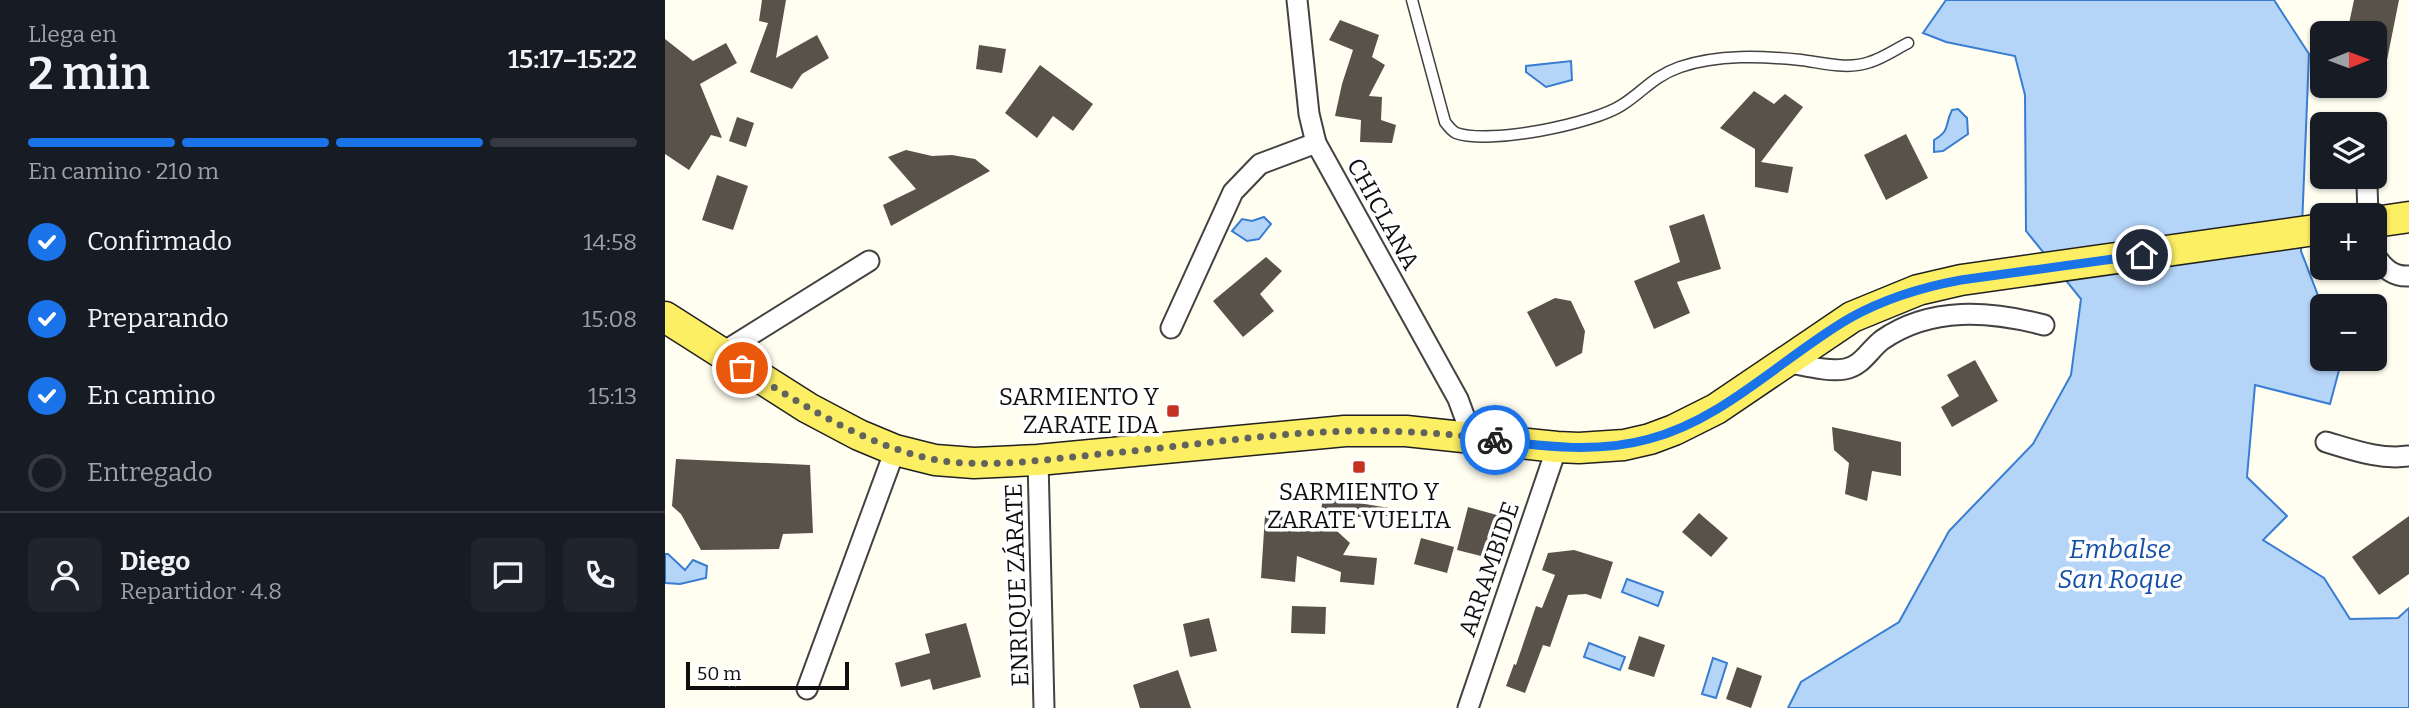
<!DOCTYPE html>
<html lang="es">
<meta charset="utf-8">
<style>
:root{--surface:#171b24;--page:#20242c;--text:#f1f3f6;--muted:#9ea1a6;--line:#363941;--accent:#1a73e8}
body{margin:0;font-family:Bitter,serif;background:var(--page);color:var(--text);height:100vh;display:flex;flex-direction:column;font-size:26px;white-space:nowrap}
*{box-sizing:border-box;margin:0}
p{font-size:23px;color:var(--muted)}
.icon{flex:none;width:38px;height:38px;fill:none;stroke:currentColor;stroke-width:2;stroke-linecap:round;stroke-linejoin:round}
.map{position:relative;flex:1;overflow:hidden}
.side{display:flex;flex-direction:column;background:var(--surface);width:665px}
.side>*{flex:none}
.needle{width:46px;rotate:89deg}
.fabs{position:absolute;left:1645px;top:21px;display:grid;gap:14px}
.fabs a{display:grid;place-items:center;width:77px;height:77px;border-radius:10px;background:var(--surface);box-shadow:0 2px 5px #0004;font-size:35px}
.scale{position:absolute;left:21px;bottom:18px;width:163px;box-sizing:border-box;padding-left:7px;border:4px solid #0f0f0f;border-top:0;font-size:19px;line-height:24px;white-space:nowrap;color:#0f0f0f;-webkit-text-stroke:5px #fff;paint-order:stroke}
.pin{position:absolute;display:grid;place-items:center;width:60px;height:60px;color:#fff;margin:-30px;border:4px solid #fff;border-radius:50%;box-shadow:0 2px 7px #0007}
.courier{position:absolute;display:grid;place-items:center;width:70px;height:70px;margin:-35px;border:5px solid #1a73e8;border-radius:50%;background:#fff;color:#222;box-shadow:0 2px 9px #0007}
.head em{font-style:normal;font-weight:600}
.head div{display:flex;flex-direction:column-reverse}
.head{display:flex;align-items:center;justify-content:space-between;height:119px;padding:0 28px}
h1{font-size:46px;font-weight:600;line-height:52px}
.bar{display:grid;grid-template-columns:repeat(4,1fr);gap:10px 7px;align-content:center;height:84px;padding:0 28px}
.bar i{height:9px;border-radius:5px;background:var(--line)}
.bar .active{background:var(--accent)}
.bar p{grid-column:span 4}
.line{display:flex;align-items:center;gap:18px;padding:0 28px;border-top:2px solid var(--line)}
.line div{flex:1}
.round{display:grid;place-items:center;flex:none;width:74px;height:74px;border-radius:10px;background:var(--page)}
ol{padding:0 28px;list-style:none}
li{display:flex;align-items:center;gap:21px;height:77px}
li p{margin-inline-start:auto}
li .icon{padding:7px;border-radius:50%;background:var(--accent);color:#fff;stroke-width:4}
li:last-child{color:var(--muted)}
li i{width:38px;height:38px;border:4px solid var(--line);border-radius:50%}
main{display:flex;flex:1;min-height:0}
.map>svg:first-child{display:block}
</style>
<main>
<section class="side">
<div class="head"><div><h1>2 min</h1><p>Llega en</p></div><em>15:17–15:22</em></div>
<div class="bar"><i class="active"></i><i class="active"></i><i class="active"></i><i></i><p>En camino · 210 m</p></div>
<ol>
<li><svg class="icon" aria-label="check" viewBox="0 0 24 24"><path d="M5 12l5 5 9-10"/></svg>Confirmado<p>14:58</p></li>
<li><svg class="icon" aria-label="check" viewBox="0 0 24 24"><path d="M5 12l5 5 9-10"/></svg>Preparando<p>15:08</p></li>
<li><svg class="icon" aria-label="check" viewBox="0 0 24 24"><path d="M5 12l5 5 9-10"/></svg>En camino<p>15:13</p></li>
<li><i></i>Entregado</li>
</ol>
<div class="line" style="height:126px"><a class="round"><svg class="icon" aria-label="person" viewBox="0 0 24 24"><circle cx="12" cy="8" r="4"/><path d="M4 21q1-7 8-7t8 7"/></svg></a><div><b>Diego</b><p>Repartidor · 4.8</p></div><a class="round"><svg class="icon" aria-label="chat" viewBox="0 0 24 24"><path d="M4 5h16v11H9l-5 4z"/></svg></a><a class="round"><svg class="icon" aria-label="phone" viewBox="0 0 24 24"><path d="M5 4h4l2 5-3 2q2 4 5 5l2-3 5 2v4C11 20 4 13 5 4z"/></svg></a></div>
</section>
<div class="map">
<svg width="1744" height="708" viewBox="0 0 1744 708">
<rect width="100%" height="100%" fill="#fffef1"/>
<g fill="#b4d4f8" stroke="#387dd2" stroke-width="2">
<polygon points="1281,0 1609,0 1644,54 1636,251 1657,306 1657,359 1677,359 1665,404 1590,385 1582,477 1622,516 1598,540 1659,578 1685,619 1733,618 1744,608 1744,708 1123,708 1136,682 1234,622 1284,531 1368,444 1406,375 1416,299 1361,231 1360,95 1350,56 1281,42 1258,33"/>
<polygon points="906,61 907,80 881,87 861,72 861,66"/>
<path d="M1293 109 1302 118 1303 134 1278 151 1269 152V140C1286 130 1279 126 1287 110Z"/>
<polygon points="599,217 606,224 594,239 582,241 567,231 577,219 587,221"/>
<polygon points="0,554 3,554 20,570 28,560 42,566 41,578 15,584 0,583"/>
<polygon points="962,579 998,592 993,606 957,592"/>
<polygon points="924,643 960,657 955,670 919,657"/>
<polygon points="1048,658 1062,663 1051,698 1037,694"/>
</g>
<g fill="#58524b">
<polygon points="97,0 121,0 111,58 152,35 164,58 137,74 127,89 85,72 103,23 94,21"/>
<polygon points="1689,0 1734,0 1718,80 1710,80 1710,33 1682,33"/>
<polygon points="675,20 714,35 707,57 720,65 704,96 717,97 716,120 731,125 727,143 695,142 696,120 670,116 677,84 688,50 664,40"/>
<polygon points="0,39 28,61 61,43 72,63 35,84 57,138 46,135 24,170 0,154"/>
<polygon points="314,45 341,49 337,73 311,69"/>
<polygon points="375,65 428,104 408,131 388,116 372,138 340,113"/>
<polygon points="1089,91 1109,104 1120,94 1138,107 1096,162 1128,167 1123,193 1090,187 1090,149 1055,128"/>
<polygon points="72,117 89,123 81,147 64,141"/>
<polygon points="1241,134 1263,178 1221,200 1199,155"/>
<polygon points="241,150 267,156 287,155 310,159 325,171 226,226 218,205 251,189 223,157"/>
<polygon points="52,175 83,186 68,230 37,220"/>
<polygon points="1039,214 1056,269 1012,282 1025,313 989,329 969,281 1015,262 1004,226"/>
<polygon points="601,257 617,271 595,294 609,311 578,337 548,301"/>
<polygon points="890,298 906,301 920,331 917,353 891,367 862,312"/>
<polygon points="1310,360 1333,401 1287,427 1276,407 1294,396 1282,375"/>
<polygon points="1167,427 1236,442 1236,476 1207,471 1202,501 1180,494 1184,463 1169,450"/>
<polygon points="11,459 145,465 148,533 118,534 114,549 36,550 16,514 7,506"/>
<polygon points="658,497 724,508 724,516 655,518"/>
<polygon points="803,507 839,517 828,559 792,550"/>
<polygon points="1034,513 1063,538 1046,557 1017,532"/>
<polygon points="600,515 662,522 685,543 678,555 712,558 709,585 675,582 676,572 632,556 630,582 596,578"/>
<polygon points="1744,516 1744,574 1714,595 1687,557"/>
<polygon points="756,538 789,547 782,573 749,564"/>
<polygon points="909,550 948,562 936,599 921,594 903,595 885,647 878,645 860,693 841,686 849,664 851,665 871,606 877,608 890,575 877,570 883,553"/>
<polygon points="627,606 661,607 660,634 626,633"/>
<polygon points="544,618 552,651 525,657 518,624"/>
<polygon points="301,623 316,677 268,690 265,679 236,687 230,663 265,653 260,634"/>
<polygon points="974,636 1000,645 989,677 963,669"/>
<polygon points="1072,667 1097,676 1086,708 1061,699"/>
<polygon points="513,670 526,708 475,708 468,685"/>
</g>
<g fill="none" stroke-linecap="round" stroke-linejoin="round">
<defs>
<path id="lane" d="M747 0 780 122C783 126 787 131 791 133 824 145 928 124 957 105 979 91 987 77 1015 67 1053 54 1097 56 1136 60 1159 63 1183 70 1205 62 1218 58 1231 49 1243 43"/>
<g id="street">
<polyline points="632,0 644,114 651,143 793,399 807,437"/>
<polyline points="1702,185 1703,215"/>
<path d="M1710 255C1718 268 1728 277 1744 276"/>
<polyline points="506,328 568,192 595,164 651,143"/>
<polyline points="55,354 204,261"/>
<path d="M1120 362C1139 365 1161 372 1180 369 1197 366 1204 350 1217 340 1266 306 1325 311 1379 325"/>
<path d="M1661 442C1688 450 1715 460 1744 456"/>
<polyline points="373,460 379,708"/>
<polyline points="142,689 230,450"/>
<polyline points="803,708 892,447"/>
</g>
<g id="primary">
<polyline points="1710,222 1744,217"/>
<polyline points="0,317 143,408 194,435 230,450 270,460 309,463 373,460 680,431 741,431 892,447 914,448 959,445 985,439 1009,430 1051,409 1187,317 1253,290 1296,280 1657,229"/>
</g>
</defs>
<use href="#lane" stroke="#424242" stroke-width="13"/>
<use href="#street" stroke="#424242" stroke-width="23"/>
<use href="#primary" stroke="#202020" stroke-width="33"/>
<use href="#lane" stroke="#fff" stroke-width="10"/>
<use href="#street" stroke="#fff" stroke-width="19"/>
<use href="#primary" stroke="#fdef63" stroke-width="30"/>
</g>
<g fill="none" stroke-linecap="round" stroke-linejoin="round">
<path stroke="#63635e" stroke-width="7" stroke-dasharray="0 12.6" d="M77 368C137 404 197 444 267 459 320 470 391 458 446 453 524 446 604 433 683 431 732 430 781 433 830 440"/>
<path stroke="#1a73e8" stroke-width="9" d="M830 440C881 447 934 453 984 439 1060 419 1119 356 1185 318 1219 299 1258 287 1296 280L1477 255"/>
</g>
<g fill="#c53221" stroke="#fff" stroke-width="2.5">
<rect x="501" y="404" width="14" height="14" rx="3.5"/>
<rect x="687" y="460" width="14" height="14" rx="3.5"/>
</g>
<g text-anchor="middle" stroke-width="7" stroke-linejoin="round" paint-order="stroke">
<g font-size="24" fill="#0f0f0f" stroke="#fff">
<text transform="translate(718 214) rotate(61)" y="8">CHICLANA</text>
<text transform="translate(824 569) rotate(-71)" y="8">ARRAMBIDE</text>
<text transform="translate(352 585) rotate(-92)" y="8">ENRIQUE ZÁRATE</text>
</g>
<g font-size="24" fill="#0f0f0f" stroke="#fff" text-anchor="end">
<text x="494" y="405">SARMIENTO Y<tspan x="494" dy="28">ZARATE IDA</tspan></text>
<text x="694" y="500" text-anchor="middle">SARMIENTO Y<tspan x="694" dy="28">ZARATE VUELTA</tspan></text>
</g>
<g font-size="26" font-style="italic" fill="#134fa7" stroke="#fff">
<text x="1455" y="558">Embalse<tspan x="1455" dy="30">San Roque</tspan></text>
</g>
</g>
</svg>
<div class="fabs">
<a><svg class="needle" viewBox="-14 -14 28 28"><path d="M0-13l5 13h-10z" fill="#e53935"/><path d="M0 13l5-13h-10z" fill="#9ea1a6"/></svg></a>
<a><svg class="icon" aria-label="layers" viewBox="0 0 24 24"><path d="M12 4l9 5-9 5-9-5zM3 14l9 5 9-5"/></svg></a>
<a>+</a>
<a>−</a>
</div>
<div class="scale">50 m</div>
<div class="pin" style="left:77px;top:368px;background:#ea580c"><svg class="icon" aria-label="bag" viewBox="0 0 24 24"><path d="M5 8h14l-1 12H6zM9 8a3 3 0 0 1 6 0"/></svg></div>
<div class="pin" style="left:1477px;top:255px;background:#1f2937"><svg class="icon" aria-label="home" viewBox="0 0 24 24"><path d="M3 11l9-7 9 7M6 9v11h12V9"/></svg></div>
<div class="courier" style="left:830px;top:440px"><svg class="icon" aria-label="bike" viewBox="0 0 24 24"><circle cx="6" cy="16" r="4"/><circle cx="18" cy="16" r="4"/><path d="M6 16l4-8h5l3 8M10 8l3 8H6M13 5h3"/></svg></div>
</div>
</main>
